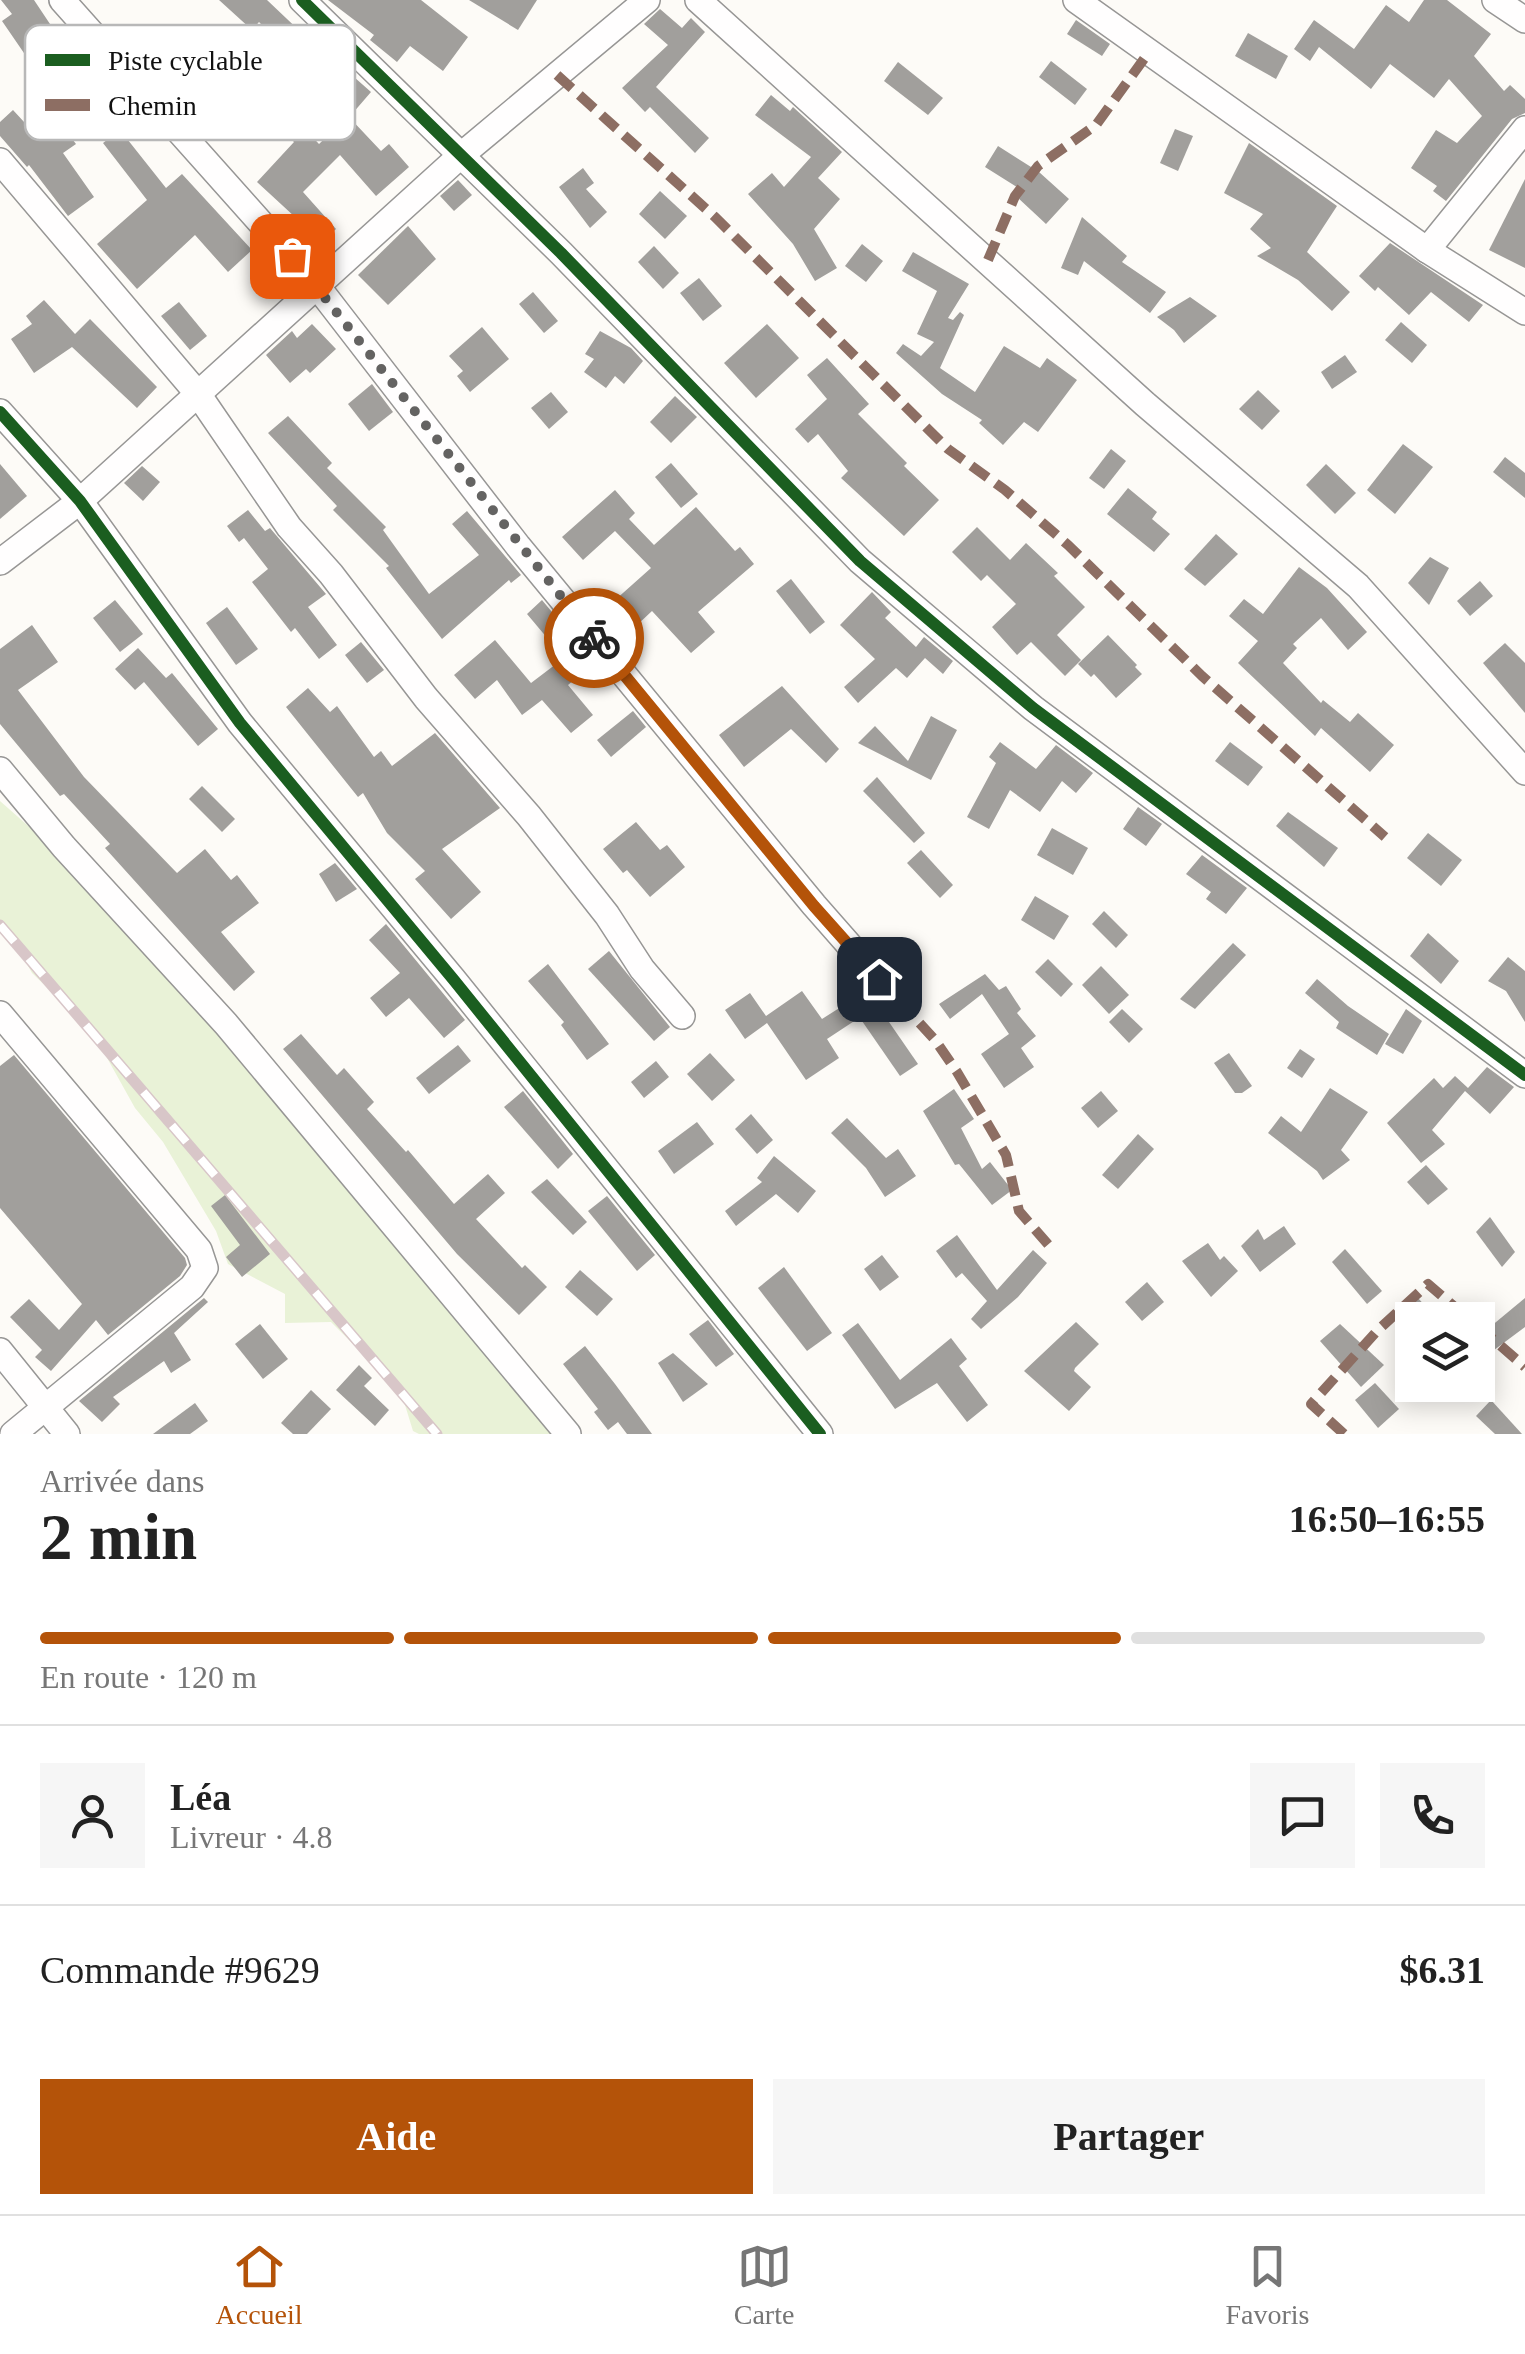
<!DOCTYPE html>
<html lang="fr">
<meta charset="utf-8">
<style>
:root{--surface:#fff;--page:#f6f6f6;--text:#222;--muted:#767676;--line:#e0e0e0;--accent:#b45309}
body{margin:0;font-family:Georgia,serif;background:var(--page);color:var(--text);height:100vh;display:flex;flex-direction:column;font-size:38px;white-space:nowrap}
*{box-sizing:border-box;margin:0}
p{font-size:32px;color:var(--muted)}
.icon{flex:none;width:55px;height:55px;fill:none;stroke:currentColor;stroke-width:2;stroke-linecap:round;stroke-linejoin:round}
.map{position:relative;height:1434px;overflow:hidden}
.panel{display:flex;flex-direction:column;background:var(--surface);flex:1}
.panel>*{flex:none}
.fabs{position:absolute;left:1395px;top:1302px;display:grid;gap:20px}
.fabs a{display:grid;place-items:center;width:100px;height:100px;border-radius:0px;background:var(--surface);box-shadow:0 5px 25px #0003;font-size:50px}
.pin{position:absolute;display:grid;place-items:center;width:85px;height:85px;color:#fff;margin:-42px;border-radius:20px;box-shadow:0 5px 15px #0006}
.courier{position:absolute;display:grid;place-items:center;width:100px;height:100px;margin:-50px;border:8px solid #b45309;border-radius:50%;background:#fff;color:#222;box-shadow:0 2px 12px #0007}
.head em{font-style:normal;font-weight:600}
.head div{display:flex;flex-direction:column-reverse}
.head{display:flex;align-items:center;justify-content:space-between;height:170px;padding:0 40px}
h1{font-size:65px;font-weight:600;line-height:75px}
.bar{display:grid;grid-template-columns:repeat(4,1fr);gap:15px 10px;align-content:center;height:120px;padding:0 40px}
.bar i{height:12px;border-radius:8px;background:var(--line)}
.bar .selected{background:var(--accent)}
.bar p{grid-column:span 4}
.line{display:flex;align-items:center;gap:25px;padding:0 40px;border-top:2px solid var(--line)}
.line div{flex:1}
.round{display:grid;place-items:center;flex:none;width:105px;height:105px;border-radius:0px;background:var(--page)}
.primary-button{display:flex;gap:20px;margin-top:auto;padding:20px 40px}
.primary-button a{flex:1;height:115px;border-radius:0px;background:var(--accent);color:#fff;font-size:40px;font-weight:600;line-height:115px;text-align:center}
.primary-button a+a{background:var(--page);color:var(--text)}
.tab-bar{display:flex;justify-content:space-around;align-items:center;height:140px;border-top:2px solid var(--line);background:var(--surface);font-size:28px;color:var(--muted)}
.tab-bar a{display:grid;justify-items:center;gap:5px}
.tab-bar .selected{color:var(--accent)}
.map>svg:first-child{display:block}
</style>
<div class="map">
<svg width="1525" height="1434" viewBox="0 0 1525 1434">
<rect width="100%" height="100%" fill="#fdfbf7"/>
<polygon fill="#e9f2d7" points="0,801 60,854 579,1434 419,1434 413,1431 401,1392 331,1322 285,1323 285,1294 228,1264 216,1231 163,1142 135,1108 92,1031 32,973 8,930 0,923"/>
<g fill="#a19f9c">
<polygon points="1,0 34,0 60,39 69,32 106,74 83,92 57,60 44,72 26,56 2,21 12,14"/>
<polygon points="219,0 267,0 306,37 311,32 339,59 337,62 371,92 352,114 286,60 291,55 259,22 252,30"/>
<polygon points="328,0 421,0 468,37 443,71 410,46 397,62 370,40 374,35"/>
<polygon points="469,0 537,0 518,30"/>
<polygon points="1424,0 1447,0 1491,34 1474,56 1504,91 1510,85 1525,99 1525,113 1512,119 1446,201 1433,191 1437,186 1411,168 1436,130 1457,143 1482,116 1449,79 1434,98 1390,64 1371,89 1319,47 1310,61 1294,49 1314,20 1354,49 1386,5 1409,22"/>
<polygon points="660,9 682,28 691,18 705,32 656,87 709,138 695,153 650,107 645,112 622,88 668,45 644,24"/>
<polygon points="1076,20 1110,44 1102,56 1067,34"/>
<polygon points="1248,33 1288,56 1276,79 1235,56"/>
<polygon points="1051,61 1087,89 1075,105 1039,77"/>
<polygon points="898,62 943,98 928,115 884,81"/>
<polygon points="270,92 319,144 348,116 381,151 389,144 409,167 376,196 340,155 303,192 336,229 309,253 285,226 295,217 257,182 294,142 257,105"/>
<polygon points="771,95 790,111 793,107 842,152 818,178 840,199 814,229 837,268 815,281 793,244 748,194 772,173 784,187 811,157 755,115"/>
<polygon points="13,110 36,135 56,118 76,144 63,153 94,197 68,216 29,165 27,167 0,136 0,122"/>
<polygon points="1175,129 1193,136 1178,171 1160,163"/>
<polygon points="120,130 166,188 182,174 252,250 228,272 195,235 137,289 97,244 147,200 103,143"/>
<polygon points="1249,143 1337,206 1307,252 1350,292 1332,311 1298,280 1257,256 1271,248 1250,229 1263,214 1224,193"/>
<polygon points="998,146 1039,172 1069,199 1046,224 1017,197 1023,191 985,167"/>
<polygon points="583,168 594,183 586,189 607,212 590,228 559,187"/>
<polygon points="1525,179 1525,268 1489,250"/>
<polygon points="458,180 472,195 454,211 440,196"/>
<polygon points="660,191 687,216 665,239 639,214"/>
<polygon points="1082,217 1127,256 1122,262 1166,292 1150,313 1084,261 1078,275 1061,268"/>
<polygon points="408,226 436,259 388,305 358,275"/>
<polygon points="1390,243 1483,305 1469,322 1431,292 1409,315 1378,287 1375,291 1359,276"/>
<polygon points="862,244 883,261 866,282 845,266"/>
<polygon points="654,246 679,273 663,289 638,262"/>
<polygon points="913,252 969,284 948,318 953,320 960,312 964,315 940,368 975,392 1004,346 1040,368 1047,358 1077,380 1038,432 1024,422 1003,445 979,423 982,420 942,394 896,353 903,344 921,356 934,342 917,334 937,291 902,271"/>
<polygon points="699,278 722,306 703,321 680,293"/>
<polygon points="533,292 558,321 544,333 519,304"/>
<polygon points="1190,297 1217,316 1184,343 1174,330 1157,317"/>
<polygon points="44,300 75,334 90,319 157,387 137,408 72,347 34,373 11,339 32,324 26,316"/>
<polygon points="179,302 207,336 190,350 161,316"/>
<polygon points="1401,322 1427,345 1412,363 1385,340"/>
<polygon points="312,324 336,349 310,373 306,369 290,383 266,355 292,331 297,338"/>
<polygon points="767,324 799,358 756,398 724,363"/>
<polygon points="482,327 509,359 470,392 457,376 463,371 449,356"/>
<polygon points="600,331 631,348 643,361 624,384 615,376 606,388 584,372 594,359 585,354"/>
<polygon points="1345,355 1357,372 1332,389 1321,372"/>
<polygon points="827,358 869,404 858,414 907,463 904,466 939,500 904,536 841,478 848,471 818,434 808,443 795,429 827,399 807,375"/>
<polygon points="372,384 393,412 369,431 348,404"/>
<polygon points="1258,390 1280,411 1262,430 1239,409"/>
<polygon points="551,392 568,412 549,429 531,408"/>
<polygon points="675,396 697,417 671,443 650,422"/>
<polygon points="288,416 332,463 327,468 386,527 383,530 429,594 479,555 452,524 467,511 521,575 511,583 509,580 442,639 386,568 389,566 333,510 337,506 268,433"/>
<polygon points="1403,444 1433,467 1395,514 1367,490"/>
<polygon points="1111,449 1126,461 1104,489 1089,478"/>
<polygon points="1505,457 1525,473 1525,498 1493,472"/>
<polygon points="671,463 698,494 681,508 655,477"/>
<polygon points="0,464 27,496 0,519"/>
<polygon points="1326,464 1356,493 1335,514 1306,485"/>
<polygon points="142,466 160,482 143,501 124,483"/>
<polygon points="1128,488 1157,512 1152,519 1170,534 1154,552 1107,514"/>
<polygon points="615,490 635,513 629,519 654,545 696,507 735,551 740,547 754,564 698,612 715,632 691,653 652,611 636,626 614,601 651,568 615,531 583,560 562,537"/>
<polygon points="248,510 265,531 270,528 326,594 308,607 337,645 319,659 295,628 291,632 252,582 268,569 244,538 239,542 227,526"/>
<polygon points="977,527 1010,560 1026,543 1058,573 1054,576 1085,607 1057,635 1081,660 1065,676 1031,642 1017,655 992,627 1016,604 987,575 981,581 952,552"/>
<polygon points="1216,534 1238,554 1205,586 1184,569"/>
<polygon points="1430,557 1449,568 1429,605 1408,583"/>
<polygon points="1299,567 1327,588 1367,632 1348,650 1321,618 1293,644 1297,648 1283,663 1321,703 1323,700 1350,722 1358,713 1394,745 1370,772 1321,728 1315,736 1238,663 1258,641 1229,616 1244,599 1263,614"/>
<polygon points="791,579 825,622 810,634 776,591"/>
<polygon points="1480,581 1493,596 1470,616 1457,601"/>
<polygon points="872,592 891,612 885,618 916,647 924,637 953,661 943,674 925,658 907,678 896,668 858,703 844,687 875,659 840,625"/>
<polygon points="115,600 143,634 120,652 93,618"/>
<polygon points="542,600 594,663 568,685 593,715 571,733 542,700 522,715 497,680 475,699 454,675 495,640 531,683 564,658 527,614"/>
<polygon points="227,607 258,649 236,665 206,623"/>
<polygon points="32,625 58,662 18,690 84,777 177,873 205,849 231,880 237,875 259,903 221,932 255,972 234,991 105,848 110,844 64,794 60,796 0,724 0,649"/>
<polygon points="1108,635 1137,665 1135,667 1142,674 1116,698 1094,674 1091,677 1078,664"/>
<polygon points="361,642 384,670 367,683 345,655"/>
<polygon points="1505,643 1525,663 1525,713 1483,663"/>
<polygon points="138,648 166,678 172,673 218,729 198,746 144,682 135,690 115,669"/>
<polygon points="782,686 839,749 826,763 791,729 744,767 719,735"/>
<polygon points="308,688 330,712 337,706 374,757 381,751 392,766 435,733 500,808 442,849 481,892 451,919 415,879 425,871 387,833 363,793 358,797 286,707"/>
<polygon points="633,711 646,727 611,757 597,740"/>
<polygon points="931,716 957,730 931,780 858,743 875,726 908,761"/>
<polygon points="1000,742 1036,769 1056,745 1093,773 1076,793 1062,781 1040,812 1010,790 989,829 967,817 996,763 989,757"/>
<polygon points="1230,742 1263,767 1248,786 1215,761"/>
<polygon points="877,777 925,833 914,843 863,791"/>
<polygon points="202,786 235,819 222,832 189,799"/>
<polygon points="1138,807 1162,824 1146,846 1123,829"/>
<polygon points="1288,812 1338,848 1324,867 1276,826"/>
<polygon points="636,822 660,850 667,845 685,867 650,897 627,870 623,873 603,849"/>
<polygon points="1052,828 1088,848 1073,875 1037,855"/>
<polygon points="1428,833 1462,860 1441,886 1407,858"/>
<polygon points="921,850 953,885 940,898 907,863"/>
<polygon points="1202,855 1247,888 1226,914 1206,899 1211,892 1186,874"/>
<polygon points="335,863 357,889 336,902 319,874"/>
<polygon points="1035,896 1069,916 1054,940 1021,920"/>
<polygon points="1104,911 1128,935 1116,948 1092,924"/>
<polygon points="386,924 465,1020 444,1038 409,998 386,1017 370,998 400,973 369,940"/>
<polygon points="1428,933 1459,961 1441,984 1410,956"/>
<polygon points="1233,943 1246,955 1195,1009 1180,999"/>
<polygon points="609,951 670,1027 654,1041 588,969"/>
<polygon points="1508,957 1525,971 1525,1022 1506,991 1488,981"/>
<polygon points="1048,959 1073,984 1061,997 1035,972"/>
<polygon points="548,964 609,1044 587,1060 561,1025 564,1022 528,981"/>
<polygon points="1101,966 1129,995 1109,1014 1082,985"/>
<polygon points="985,974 999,990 1006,986 1021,1009 1017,1013 1036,1036 1021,1048 1034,1067 1004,1088 981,1054 1009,1034 982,994 950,1019 939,1004"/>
<polygon points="1317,979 1348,1006 1389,1034 1377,1055 1336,1028 1339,1022 1305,993"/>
<polygon points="802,991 822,1019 863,993 874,1008 827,1039 839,1058 806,1080 767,1023 745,1039 725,1010 750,993 766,1016"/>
<polygon points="880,1009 918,1064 900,1076 862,1021"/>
<polygon points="1122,1009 1143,1029 1129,1043 1109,1022"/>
<polygon points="1406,1009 1422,1021 1403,1054 1385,1044"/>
<polygon points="301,1034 337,1075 344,1068 374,1102 367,1109 406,1152 408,1150 454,1204 488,1174 505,1193 476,1219 522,1268 525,1265 547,1287 519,1315 457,1254 283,1049"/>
<polygon points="458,1045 471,1061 429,1094 416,1078"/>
<polygon points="1300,1049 1315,1059 1302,1078 1287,1068"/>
<polygon points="710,1053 735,1080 712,1101 687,1074"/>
<polygon points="1229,1053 1252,1086 1242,1093 1235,1093 1214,1063"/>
<polygon points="14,1055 185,1258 187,1265 180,1276 108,1335 96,1320 51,1371 35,1357 42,1350 10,1317 29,1299 59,1330 82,1304 0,1208 0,1066"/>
<polygon points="656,1061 669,1077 644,1098 631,1082"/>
<polygon points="1487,1067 1514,1087 1490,1114 1465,1091 1432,1130 1445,1144 1421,1163 1387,1123 1434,1078 1443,1088 1455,1076 1468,1088"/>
<polygon points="1330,1088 1368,1112 1341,1150 1350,1160 1323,1180 1317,1171 1268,1133 1281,1116 1301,1132"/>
<polygon points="954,1089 974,1119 961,1128 982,1169 990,1162 1012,1190 992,1205 959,1164 955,1165 923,1111"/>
<polygon points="523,1091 573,1154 558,1169 504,1107"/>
<polygon points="1101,1091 1118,1111 1098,1128 1081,1108"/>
<polygon points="751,1114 773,1140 757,1154 735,1129"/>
<polygon points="847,1118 886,1158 898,1149 916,1176 885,1197 866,1168 831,1133"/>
<polygon points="697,1122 714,1144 674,1174 658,1151"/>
<polygon points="1138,1134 1154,1149 1118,1189 1102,1175"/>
<polygon points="774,1156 816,1191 798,1213 776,1194 736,1226 725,1211 762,1182 757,1178"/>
<polygon points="1426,1165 1448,1189 1428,1205 1407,1182"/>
<polygon points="547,1179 587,1222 573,1235 531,1192"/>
<polygon points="225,1195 270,1254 242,1277 226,1257 240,1245 211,1206"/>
<polygon points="607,1196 655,1255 637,1271 588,1211"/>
<polygon points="1490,1217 1515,1252 1502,1267 1476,1232"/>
<polygon points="1284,1226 1296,1244 1260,1272 1241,1246 1258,1229 1264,1240"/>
<polygon points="957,1235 997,1290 1033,1250 1047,1263 1018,1297 981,1329 971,1319 987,1301 962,1273 956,1278 936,1251"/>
<polygon points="1208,1243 1220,1260 1224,1256 1238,1271 1211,1297 1182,1261"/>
<polygon points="1345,1249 1382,1291 1367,1304 1332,1262"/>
<polygon points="882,1255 899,1277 880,1291 864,1269"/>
<polygon points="784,1267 832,1333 807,1351 758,1288"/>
<polygon points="580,1270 613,1299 597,1316 565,1287"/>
<polygon points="1147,1282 1164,1302 1142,1321 1125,1302"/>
<polygon points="204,1298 208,1302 174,1333 191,1360 171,1373 164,1361 113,1397 120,1404 102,1422 79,1401"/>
<polygon points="1418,1298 1438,1320 1393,1320"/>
<polygon points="1525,1298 1525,1327 1478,1362 1478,1337"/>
<polygon points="708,1320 734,1354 716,1367 689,1334"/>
<polygon points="1076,1322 1099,1344 1075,1368 1074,1371 1091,1387 1069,1411 1024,1371"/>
<polygon points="858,1323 900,1380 951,1338 967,1359 959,1366 988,1405 967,1422 937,1383 895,1409 842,1335"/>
<polygon points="260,1324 288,1359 263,1379 235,1344"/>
<polygon points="1340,1324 1384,1365 1361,1387 1320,1341"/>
<polygon points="585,1346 615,1384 652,1434 627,1434 618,1422 608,1430 594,1412 598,1409 563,1364"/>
<polygon points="673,1353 708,1384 683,1402 658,1363"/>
<polygon points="359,1365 372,1378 364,1386 389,1410 375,1426 336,1390"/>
<polygon points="1375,1383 1399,1409 1378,1428 1355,1400"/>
<polygon points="311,1390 331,1409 307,1434 293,1434 281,1423"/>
<polygon points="1491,1400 1522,1434 1495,1434 1476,1416"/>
<polygon points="195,1403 208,1421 190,1434 153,1434"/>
</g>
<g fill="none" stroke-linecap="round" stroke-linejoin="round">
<defs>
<g id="street">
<polyline points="62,0 317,286 518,546 814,905 879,979"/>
<polyline points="302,0 561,253 860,561 1033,708 1525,1075"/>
<polyline points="698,0 1145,404 1358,586 1525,772"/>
<polyline points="1076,0 1427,250 1525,129"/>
<polyline points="1495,0 1525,20"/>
<polyline points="0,161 198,394 289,527 331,574 426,698 529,816 607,915 642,969 682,1016"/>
<polyline points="1427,250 1525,312"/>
<polyline points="0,412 80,501 240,723 453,979 820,1434"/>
<polyline points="0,562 80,501 459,157 647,0"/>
<polyline points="0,770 64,847 226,1024 568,1434"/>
<polyline points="0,1014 199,1250 205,1268 192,1287 13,1434"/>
<polyline points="0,1351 67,1434"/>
</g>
</defs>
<use href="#street" stroke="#979695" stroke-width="28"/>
<use href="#street" stroke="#fffefe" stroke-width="25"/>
<defs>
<polyline id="rail" points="0,925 437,1434"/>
</defs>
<use href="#rail" stroke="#d8c6c8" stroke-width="11"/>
<use href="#rail" stroke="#fff" stroke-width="8" stroke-dasharray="22" stroke-linecap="butt"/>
<g stroke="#8d6e63" stroke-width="10" stroke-dasharray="20 10" stroke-linecap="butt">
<polyline points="557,75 715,217 948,449 1005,490 1068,545 1202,676 1385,837"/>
<polyline points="988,260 1015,196 1038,166 1096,125 1149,52"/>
<polyline points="879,979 935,1040 957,1072 1006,1155 1019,1211 1052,1249"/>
<polyline points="1478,1326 1525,1367"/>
<polyline points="1344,1434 1311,1404 1377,1331 1428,1284 1470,1320"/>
</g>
<defs>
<g id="cycleway">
<polyline points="302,0 561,253 860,561 1033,708 1525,1075"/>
<polyline points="0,412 80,501 240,723 453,979 820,1434"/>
</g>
</defs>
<use href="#cycleway" stroke="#fff" stroke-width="19"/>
<use href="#cycleway" stroke="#1b5e20" stroke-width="12"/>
</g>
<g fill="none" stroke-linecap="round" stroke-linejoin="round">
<polyline stroke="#646362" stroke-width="10" stroke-dasharray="0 18" points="292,256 594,638"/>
<polyline stroke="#b45309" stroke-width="12" points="594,638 814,906 879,979"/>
</g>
<rect x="25" y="25" width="330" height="115" rx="15" fill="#fff" stroke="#b8b8b8" stroke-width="2.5"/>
<rect x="45" y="54" width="45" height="12" fill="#1b5e20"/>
<rect x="45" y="99" width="45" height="12" fill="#8d6e63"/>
<g font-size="28" fill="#111">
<text x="108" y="70">Piste cyclable</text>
<text x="108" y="115">Chemin</text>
</g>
</svg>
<div class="fabs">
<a><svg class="icon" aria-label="layers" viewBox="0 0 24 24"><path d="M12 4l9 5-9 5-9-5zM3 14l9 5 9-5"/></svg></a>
</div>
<div class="pin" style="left:292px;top:256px;background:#ea580c"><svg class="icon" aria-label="bag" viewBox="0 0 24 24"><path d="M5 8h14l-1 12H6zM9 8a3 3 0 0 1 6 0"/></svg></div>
<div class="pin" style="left:879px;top:979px;background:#1f2937"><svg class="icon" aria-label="home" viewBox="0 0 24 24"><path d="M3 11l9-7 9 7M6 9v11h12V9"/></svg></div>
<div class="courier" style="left:594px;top:638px"><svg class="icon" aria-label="bike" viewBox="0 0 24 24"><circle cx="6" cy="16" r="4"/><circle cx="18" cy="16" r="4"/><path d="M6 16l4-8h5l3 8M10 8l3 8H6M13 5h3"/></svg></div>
</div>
<section class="panel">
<div class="head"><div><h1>2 min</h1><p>Arrivée dans</p></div><em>16:50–16:55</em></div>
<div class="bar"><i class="selected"></i><i class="selected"></i><i class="selected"></i><i></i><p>En route · 120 m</p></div>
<div class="line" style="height:180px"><a class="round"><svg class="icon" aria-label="person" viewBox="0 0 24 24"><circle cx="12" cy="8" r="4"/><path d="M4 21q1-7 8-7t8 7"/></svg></a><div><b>Léa</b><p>Livreur · 4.8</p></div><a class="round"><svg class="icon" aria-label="chat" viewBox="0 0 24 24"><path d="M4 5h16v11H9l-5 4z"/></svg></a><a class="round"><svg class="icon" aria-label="phone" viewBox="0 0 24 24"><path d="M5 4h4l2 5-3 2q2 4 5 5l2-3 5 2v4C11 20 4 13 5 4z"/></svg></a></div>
<div class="line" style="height:130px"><div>Commande #9629</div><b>$6.31</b></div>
<div class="primary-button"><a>Aide</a><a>Partager</a></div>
</section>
<nav class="tab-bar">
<a class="selected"><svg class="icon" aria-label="home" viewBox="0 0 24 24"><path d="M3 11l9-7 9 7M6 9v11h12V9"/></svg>Accueil</a>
<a><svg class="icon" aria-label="map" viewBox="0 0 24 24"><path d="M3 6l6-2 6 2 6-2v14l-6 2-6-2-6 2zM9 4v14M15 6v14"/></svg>Carte</a>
<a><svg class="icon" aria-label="saved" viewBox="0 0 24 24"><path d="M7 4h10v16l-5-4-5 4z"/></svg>Favoris</a>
</nav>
